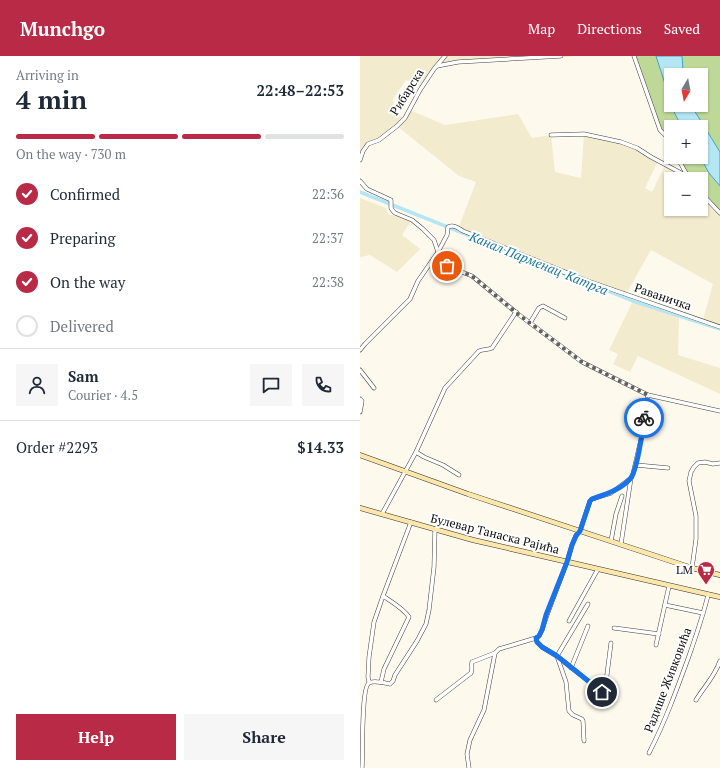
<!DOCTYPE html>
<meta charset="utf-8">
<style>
:root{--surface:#fff;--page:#f6f6f7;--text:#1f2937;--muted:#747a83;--line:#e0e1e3;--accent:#b82a46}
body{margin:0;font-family:"PT Serif",serif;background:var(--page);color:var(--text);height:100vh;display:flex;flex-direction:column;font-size:15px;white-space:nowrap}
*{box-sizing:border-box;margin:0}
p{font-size:13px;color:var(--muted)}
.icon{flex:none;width:22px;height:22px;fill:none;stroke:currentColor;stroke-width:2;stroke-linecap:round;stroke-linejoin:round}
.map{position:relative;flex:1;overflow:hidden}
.panel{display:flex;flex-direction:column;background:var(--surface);width:360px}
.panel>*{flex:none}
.needle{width:26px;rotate:190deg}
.buttons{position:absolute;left:304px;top:12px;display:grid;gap:8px}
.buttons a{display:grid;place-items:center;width:44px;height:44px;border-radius:0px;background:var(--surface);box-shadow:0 1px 3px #0004;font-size:20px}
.pin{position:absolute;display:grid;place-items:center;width:34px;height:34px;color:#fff;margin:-17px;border:2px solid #fff;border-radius:50%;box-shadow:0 1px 4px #0007}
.courier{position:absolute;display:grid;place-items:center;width:40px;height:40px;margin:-20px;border:3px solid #1a73e8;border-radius:50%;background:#fff;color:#222;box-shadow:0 1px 5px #0007}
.head em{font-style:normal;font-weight:800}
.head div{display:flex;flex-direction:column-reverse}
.head{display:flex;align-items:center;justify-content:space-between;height:68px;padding:0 16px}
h1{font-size:26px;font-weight:800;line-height:30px}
.bar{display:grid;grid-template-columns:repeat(4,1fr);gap:6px 4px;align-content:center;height:48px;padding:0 16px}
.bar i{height:5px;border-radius:3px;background:var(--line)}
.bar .selected{background:var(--accent)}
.bar p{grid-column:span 4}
.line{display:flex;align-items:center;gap:10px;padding:0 16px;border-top:1px solid var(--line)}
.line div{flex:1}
.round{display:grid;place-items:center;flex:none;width:42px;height:42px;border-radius:0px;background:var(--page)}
ol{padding:0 16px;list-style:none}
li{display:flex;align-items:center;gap:12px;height:44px}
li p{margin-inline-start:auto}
li .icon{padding:4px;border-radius:50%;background:var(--accent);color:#fff;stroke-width:4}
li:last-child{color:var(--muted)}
li i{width:22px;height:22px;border:2px solid var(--line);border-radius:50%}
.button{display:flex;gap:8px;margin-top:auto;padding:8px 16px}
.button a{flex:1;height:46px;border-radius:0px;background:var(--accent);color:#fff;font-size:16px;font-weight:800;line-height:46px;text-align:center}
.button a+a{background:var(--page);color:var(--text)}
header{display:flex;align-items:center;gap:24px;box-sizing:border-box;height:56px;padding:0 20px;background:var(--accent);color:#fff}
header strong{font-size:19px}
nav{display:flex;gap:22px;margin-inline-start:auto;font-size:14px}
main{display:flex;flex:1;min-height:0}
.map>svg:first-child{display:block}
</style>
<header>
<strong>Munchgo</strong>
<nav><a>Map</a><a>Directions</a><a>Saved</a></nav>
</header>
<main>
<section class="panel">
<div class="head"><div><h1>4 min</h1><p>Arriving in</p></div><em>22:48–22:53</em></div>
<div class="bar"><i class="selected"></i><i class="selected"></i><i class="selected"></i><i></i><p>On the way · 730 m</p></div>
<ol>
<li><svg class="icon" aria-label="check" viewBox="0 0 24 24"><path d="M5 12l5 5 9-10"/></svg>Confirmed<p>22:36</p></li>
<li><svg class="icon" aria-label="check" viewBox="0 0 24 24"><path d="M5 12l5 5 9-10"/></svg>Preparing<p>22:37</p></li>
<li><svg class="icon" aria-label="check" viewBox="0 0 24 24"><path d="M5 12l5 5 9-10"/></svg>On the way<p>22:38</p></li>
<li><i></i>Delivered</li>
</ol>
<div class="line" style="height:72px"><a class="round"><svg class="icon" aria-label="person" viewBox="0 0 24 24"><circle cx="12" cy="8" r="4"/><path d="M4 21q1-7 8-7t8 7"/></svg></a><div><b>Sam</b><p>Courier · 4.5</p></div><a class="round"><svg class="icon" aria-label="chat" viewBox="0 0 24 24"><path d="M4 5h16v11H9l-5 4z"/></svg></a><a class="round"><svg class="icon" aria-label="phone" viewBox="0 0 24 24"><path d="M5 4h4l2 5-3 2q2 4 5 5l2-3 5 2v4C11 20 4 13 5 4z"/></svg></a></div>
<div class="line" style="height:52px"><div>Order #2293</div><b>$14.33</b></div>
<div class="button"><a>Help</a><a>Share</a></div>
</section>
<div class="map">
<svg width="360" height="712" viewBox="0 0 360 712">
<rect width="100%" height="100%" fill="#fef9ed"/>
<g fill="#f3ebce">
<polygon points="0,0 84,0 61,31 46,24 33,43 34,53 43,62 34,72 19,82 7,88 0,99"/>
<polygon points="85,0 215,0 207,1 98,6 76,10"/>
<polygon points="50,54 85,69 158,58 172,82 191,79 195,116 221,122 224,78 261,86 277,92 298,105 285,132 292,136 305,109 330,123 311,123 311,153 341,153 341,137 360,157 360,272 342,267 353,228 291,194 266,238 98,173 116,126 99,120 37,70"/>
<polygon points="0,142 26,152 28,158 33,160 36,159 42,161 51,165 42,179 60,193 37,216 10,199 0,201"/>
<polygon points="273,245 319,260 318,299 360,312 360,338 278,300 270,316 253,308 258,298 249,294"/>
</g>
<g fill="#bed898">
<polygon points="274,0 296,0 311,46 311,49 312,49 315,58 322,71 311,71 311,89 300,74"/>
<polygon points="322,0 360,0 360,96 334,54 333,49 341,49 341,19 324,19 323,14"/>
<polygon points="317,101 340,101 349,117 360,130 360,157 341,137 341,123 330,123"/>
</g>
<g fill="#b4e6f4" stroke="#3da6c9">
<polygon points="296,0 322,0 323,14 324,19 311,19 311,46"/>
<polygon points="312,49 333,49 334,54 360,96 360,130 349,117 340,101 341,101 341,71 322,71 315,58"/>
</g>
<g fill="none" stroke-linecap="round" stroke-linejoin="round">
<polyline stroke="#b4e6f4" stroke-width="3.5" points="0,136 276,246 360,273"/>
<defs>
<g id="street">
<polyline points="274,0 300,74 307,81 311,89"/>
<polyline points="77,10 98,6 201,0"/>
<polyline points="191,79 224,78 261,86 277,92 291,101 323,118 327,119"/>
<polyline points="317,101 327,119 330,123"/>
<polyline points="0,104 3,95 8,88 19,84 37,70 45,62 60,34 74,13 85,0"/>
<polyline points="0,125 7,133 31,144 31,152 33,155 35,157 52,164 63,173 74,184 78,196 87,210 112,220 158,258 222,306 288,339 360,355"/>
<polyline points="341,137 360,157"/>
<polyline points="170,267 179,252 183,250 205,262"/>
<path d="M0 294 5 288 50 243 58 225 78 196 87 179 88 171C94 168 98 172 103 175L225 224 360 271"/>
<polyline points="0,314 14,332"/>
<polyline points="0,343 2,345 0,356"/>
<polyline points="56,396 64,401 83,409 99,419"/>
<polyline points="276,409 308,412"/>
<path d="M22 458 56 396 85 332 119 295C124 293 128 294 132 292L156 256"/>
<polyline points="251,485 256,458 262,440"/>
<polyline points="261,488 271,422"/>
<polyline points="332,512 336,483 336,460 329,425 331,416 334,411 338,407 345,406 353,408 360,407"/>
<polyline points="305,549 343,557"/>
<polyline points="209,565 238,513"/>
<polyline points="254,572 299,578"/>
<polyline points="176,582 177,586 182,591 197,600 242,636 243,636 245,634 251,587"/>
<polyline points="296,589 309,530"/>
<polyline points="211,612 228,570"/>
<polyline points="9,626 8,621 9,601 14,566 23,540 51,466"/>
<path d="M21 626 24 613 49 561C43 552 32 546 23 540"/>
<path d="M76 644 111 617C113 613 111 610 112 606L135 597"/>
<path d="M336 644C344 631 355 620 360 605"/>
<polyline points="224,685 223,665 222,663 213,659 209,655 206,626 197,600 228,548"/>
<path d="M289 697C305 666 317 633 329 600 336 580 343 560 348 539"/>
<path d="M2 712C3 700 1 631 9 627 13 624 25 627 30 628L33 625 35 619 57 585 66 568 69 554 74 511 75 473"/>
<polyline points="109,712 107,698 110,684 124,654 135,597 139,593 176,582 179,580 182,574 187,559 207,506 212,489 216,479 220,475 230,445 232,443 251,437 271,422 273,418 282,379 288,339"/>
</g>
<g id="secondary">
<polyline points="0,399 108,438 332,512 360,519"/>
<polyline points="0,452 113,484 360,541"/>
</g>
</defs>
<use href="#street" stroke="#404040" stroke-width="4.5"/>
<use href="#secondary" stroke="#2f2f2f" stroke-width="5.5"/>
<use href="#street" stroke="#fff" stroke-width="3.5"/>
<use href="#secondary" stroke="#fce7ab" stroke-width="4.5"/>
</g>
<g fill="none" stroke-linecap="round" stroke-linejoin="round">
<polyline stroke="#61605b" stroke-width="4" stroke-dasharray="0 7.2" points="87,210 112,220 158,258 222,306 288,339 284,362"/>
<path stroke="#1a73e8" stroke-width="5" d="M242 636 197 600 182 591 177 586 176 582 179 580 182 574 186 559 207 506 212 489 216 480 220 475 230 445 232 443C246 438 260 434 270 423 277 416 283 373 284 362"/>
</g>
<defs>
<symbol id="supermarket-pin" viewBox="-11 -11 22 30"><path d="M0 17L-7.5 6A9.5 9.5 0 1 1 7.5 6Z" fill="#b82a46" stroke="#fff"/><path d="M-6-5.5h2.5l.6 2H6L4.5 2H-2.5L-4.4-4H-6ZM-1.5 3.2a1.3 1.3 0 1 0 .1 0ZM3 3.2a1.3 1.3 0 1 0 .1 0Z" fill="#fff"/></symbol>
</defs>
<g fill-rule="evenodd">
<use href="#supermarket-pin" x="336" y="504" width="20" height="27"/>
</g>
<g text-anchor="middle" stroke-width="4" stroke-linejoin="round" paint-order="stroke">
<g font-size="12" fill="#0d0d0d" stroke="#fff">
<text transform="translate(47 36) rotate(-58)" y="4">Рибарска</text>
<text transform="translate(303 241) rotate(19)" y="4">Раваничка</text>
<text transform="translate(135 478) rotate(14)" y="4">Булевар Танаска Рајића</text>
<text transform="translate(308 624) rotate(-69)" y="4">Радише Живковића</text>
</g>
<g font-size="12" fill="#0d0d0d" stroke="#fff" text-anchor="end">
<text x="333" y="518">LM</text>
</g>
<g font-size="13" font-style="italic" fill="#1a769a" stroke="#fff">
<text transform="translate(179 207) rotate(22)" y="5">Канал Парменац-Катрга</text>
</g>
</g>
</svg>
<div class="buttons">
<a><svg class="needle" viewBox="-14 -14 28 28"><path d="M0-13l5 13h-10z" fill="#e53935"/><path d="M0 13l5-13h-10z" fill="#747a83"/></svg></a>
<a>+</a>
<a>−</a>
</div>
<div class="pin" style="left:87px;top:210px;background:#ea580c"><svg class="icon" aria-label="bag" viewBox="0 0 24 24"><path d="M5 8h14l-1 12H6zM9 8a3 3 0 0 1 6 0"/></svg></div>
<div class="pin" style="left:242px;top:636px;background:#1f2937"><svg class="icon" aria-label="home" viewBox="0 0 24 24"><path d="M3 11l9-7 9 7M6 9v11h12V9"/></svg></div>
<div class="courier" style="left:284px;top:362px"><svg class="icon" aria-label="bike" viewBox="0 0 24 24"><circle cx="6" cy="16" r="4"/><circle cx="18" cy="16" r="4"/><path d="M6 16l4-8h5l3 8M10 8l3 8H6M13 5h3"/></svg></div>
</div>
</main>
